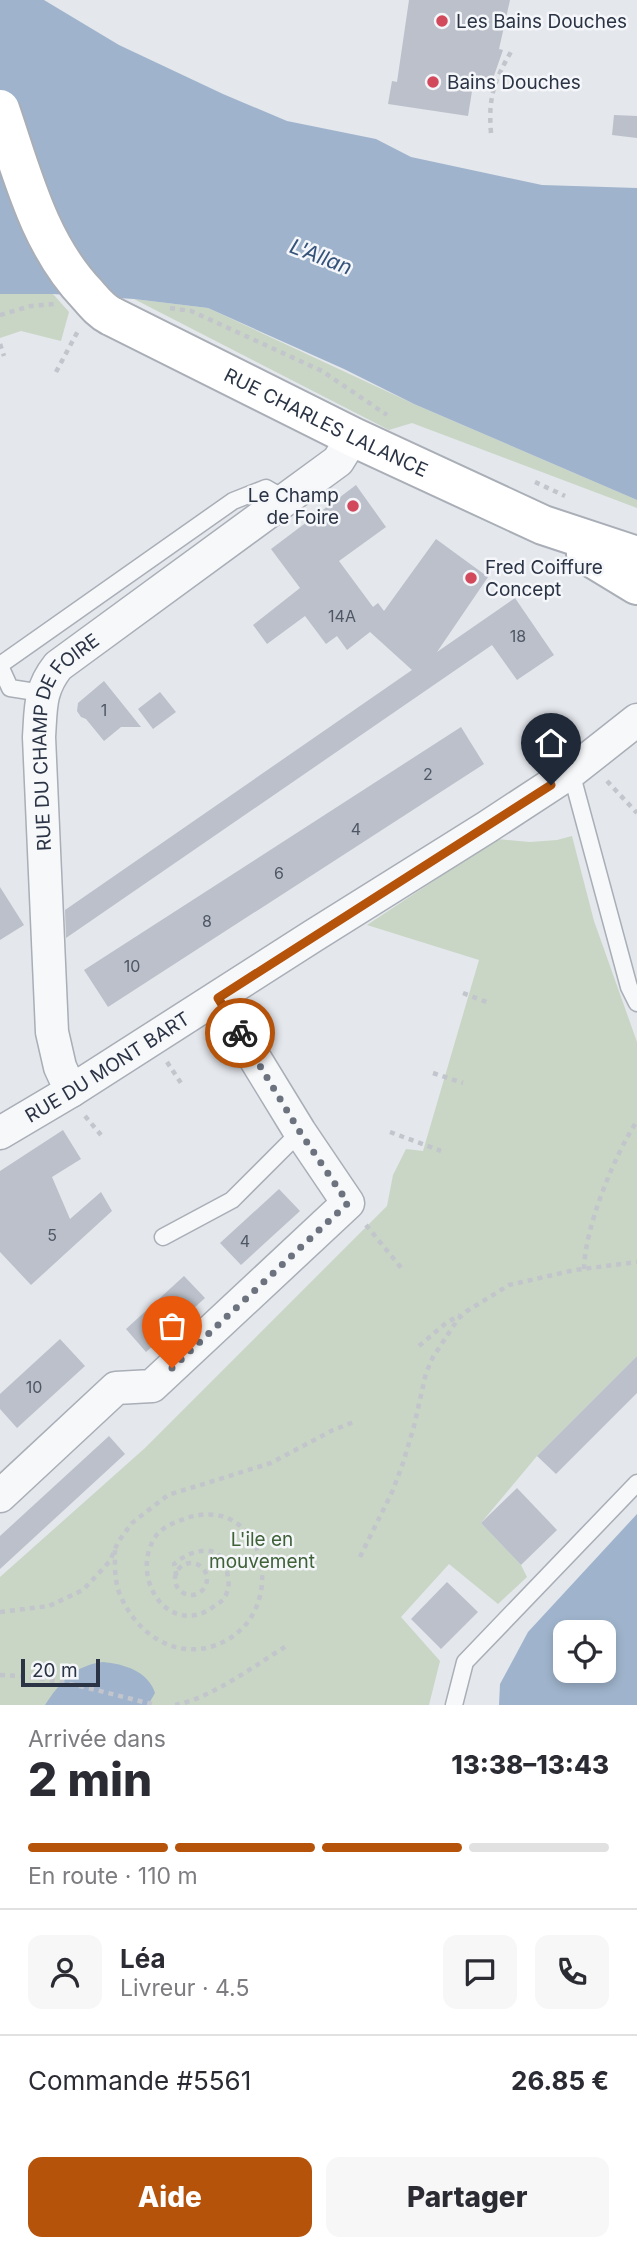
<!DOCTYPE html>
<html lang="fr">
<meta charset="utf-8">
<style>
:root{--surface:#fff;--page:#f7f7f7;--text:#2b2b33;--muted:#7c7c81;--line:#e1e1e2;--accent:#b45309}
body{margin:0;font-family:Inter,sans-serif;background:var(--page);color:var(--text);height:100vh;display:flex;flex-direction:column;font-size:26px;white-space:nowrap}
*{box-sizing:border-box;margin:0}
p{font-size:23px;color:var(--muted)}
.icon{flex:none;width:38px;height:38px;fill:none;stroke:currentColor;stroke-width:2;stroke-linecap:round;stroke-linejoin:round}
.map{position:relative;height:1705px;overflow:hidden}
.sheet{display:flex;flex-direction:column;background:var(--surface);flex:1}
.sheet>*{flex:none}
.controls{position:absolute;left:553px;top:1620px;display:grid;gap:14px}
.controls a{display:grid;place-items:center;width:63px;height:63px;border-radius:14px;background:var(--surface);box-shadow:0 4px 10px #0003;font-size:35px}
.scale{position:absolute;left:21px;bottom:18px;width:79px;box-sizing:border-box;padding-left:7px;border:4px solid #2b3445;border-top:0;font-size:19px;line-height:24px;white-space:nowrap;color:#2b3445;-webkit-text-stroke:5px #f4f6f9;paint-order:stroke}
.pin{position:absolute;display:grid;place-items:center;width:60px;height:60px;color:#fff;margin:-72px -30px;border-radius:50% 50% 50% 0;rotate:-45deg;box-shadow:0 0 7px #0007}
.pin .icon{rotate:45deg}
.courier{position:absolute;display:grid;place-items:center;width:70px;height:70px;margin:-35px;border:5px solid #b45309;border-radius:50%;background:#fff;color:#222;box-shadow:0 2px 9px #0007}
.summary em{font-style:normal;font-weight:800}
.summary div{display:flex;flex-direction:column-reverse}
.summary{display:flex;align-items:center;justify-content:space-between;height:119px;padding:0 28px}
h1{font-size:46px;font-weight:800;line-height:52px}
.bar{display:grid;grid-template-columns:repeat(4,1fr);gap:10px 7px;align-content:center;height:84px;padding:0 28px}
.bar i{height:9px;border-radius:5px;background:var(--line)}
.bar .selected{background:var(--accent)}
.bar p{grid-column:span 4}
.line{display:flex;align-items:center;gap:18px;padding:0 28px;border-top:2px solid var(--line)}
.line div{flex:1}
.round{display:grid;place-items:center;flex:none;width:74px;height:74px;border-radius:14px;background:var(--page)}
.cta{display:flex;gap:14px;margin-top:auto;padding:14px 28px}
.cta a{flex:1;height:80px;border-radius:14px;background:var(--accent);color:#fff;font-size:28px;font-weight:800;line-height:80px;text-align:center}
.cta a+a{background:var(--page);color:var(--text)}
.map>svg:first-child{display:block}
</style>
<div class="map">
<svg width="637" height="1705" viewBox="0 0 637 1705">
<rect width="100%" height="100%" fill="#e4e7ec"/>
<g fill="#c9d6c5">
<polygon points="0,294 53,294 69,312 61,341 21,331 0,338"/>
<polygon points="134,299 208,308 414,404 637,500 637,508 412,423 389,430"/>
<polygon points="572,836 594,921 637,1042 637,1356 537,1456 481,1523 521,1565 527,1577 498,1604 449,1564 401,1617 440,1661 429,1705 0,1705 0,1577 145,1448 387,1206 393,1175 406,1149 423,1151 479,960 367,925 497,839 530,842 557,840"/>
</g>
<g fill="#9fb4cc" fill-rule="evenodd">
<polygon points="0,0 44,0 119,45 223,94 287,121 376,139 411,157 542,185 637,188 637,500 414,404 344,369 208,308 134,299 53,294 0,294"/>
<path d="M637 1514V1705H499L500 1684 528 1632ZM565 1633H604V1671H565Z"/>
<path d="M103 1662C124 1664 148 1671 155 1693L148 1705H45C59 1683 75 1665 103 1662Z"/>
</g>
<g fill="#bbc0ca">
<polygon points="409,0 510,0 499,49 503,50 490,87 473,85 468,116 388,104 392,81 397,82"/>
<polygon points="614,115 637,116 637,138 612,135"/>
<polygon points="356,485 386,527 339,561 373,607 378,603 384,611 436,539 488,577 437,652 515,598 554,655 517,680 492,645 66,938 65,910 412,670 370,632 347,650 337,636 326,644 305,616 267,644 253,625 300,588 271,549"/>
<polygon points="104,681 141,727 121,727 104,741 86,719 81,717 77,711 78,703"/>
<polygon points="160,692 176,712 153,729 138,709"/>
<polygon points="461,727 484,764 108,1007 84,970"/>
<polygon points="0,887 24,925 0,940"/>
<polygon points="63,1130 81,1159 52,1177 70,1219 101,1192 112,1211 31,1285 0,1252 0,1171"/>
<polygon points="279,1189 300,1211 241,1265 220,1243"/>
<polygon points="184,1276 205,1298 146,1352 126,1329"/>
<polygon points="60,1339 85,1366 17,1428 0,1409 0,1394"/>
<polygon points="637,1356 637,1393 556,1474 537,1456"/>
<polygon points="109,1436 125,1454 0,1569 0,1536"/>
<polygon points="517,1488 557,1530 521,1565 481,1523"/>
<polygon points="447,1582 478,1612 441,1649 411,1619"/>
</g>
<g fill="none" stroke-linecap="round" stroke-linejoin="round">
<defs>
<g id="lane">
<polyline points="0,665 233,501 266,488 287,500"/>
<polyline points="0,666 10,688 42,693"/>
<polyline points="571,772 629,987 637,1003"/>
<polyline points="163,1237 232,1200 300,1132"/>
<polyline points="454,1705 465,1662 637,1483"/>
</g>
<g id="street">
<path id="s1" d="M71 1091 60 1067 52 1032 39 737C41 708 39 690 58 666L338 461 353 437"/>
<path id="s2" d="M0 1133 71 1091 313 936 487 827 571 772 637 720"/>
<polyline points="0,1496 116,1388 152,1386 348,1203 300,1132 218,998"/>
</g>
<g id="secondary">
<path id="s3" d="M111 316 353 437 543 525 637 556"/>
<polyline points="586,554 637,585"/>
</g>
</defs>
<use href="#lane" stroke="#a9aeb7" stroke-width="19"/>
<use href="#street" stroke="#a9aeb7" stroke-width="35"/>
<use href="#secondary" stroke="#a9aeb7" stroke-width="42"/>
<g stroke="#c2c5cb" stroke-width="4.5" stroke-dasharray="5 5" stroke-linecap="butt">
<path d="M491 133C488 97 494 81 512 50"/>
<polyline points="170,308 191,311 322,371 387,415"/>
<polyline points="0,315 31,306 54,304"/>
<polyline points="0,344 4,356"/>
<polyline points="56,372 79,329"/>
<polyline points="535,482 565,496"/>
<polyline points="607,781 637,813"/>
<polyline points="463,993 489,1003"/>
<polyline points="167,1062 181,1083"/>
<polyline points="433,1073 463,1083"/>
<polyline points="85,1116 101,1135"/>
<polyline points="390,1132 441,1151"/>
<polyline points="366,1225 403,1270"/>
<path d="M584 1269C585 1227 614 1156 637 1121"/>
<polyline points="419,1346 446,1323 460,1315"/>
<path d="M115 1550C115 1563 114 1578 119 1592 133 1629 169 1658 210 1647 295 1623 269 1488 184 1519 173 1523 160 1528 154 1539 130 1580 170 1638 213 1607 219 1603 225 1600 227 1592 230 1586 228 1578 227 1571 222 1541 191 1549 174 1564L177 1578"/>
<polyline points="360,1557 393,1490 403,1463 414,1426 426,1373 433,1357 458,1319 467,1311 509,1285 575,1270 637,1262"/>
<circle cx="191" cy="1579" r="16"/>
<polyline points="0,1612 49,1606 83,1590 110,1561 118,1542 132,1523 168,1495 271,1463 333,1430 354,1422"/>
<path d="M0 1675C52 1676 105 1693 156 1705"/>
<path d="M175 1705C210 1699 257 1664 288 1645"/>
</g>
<use href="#lane" stroke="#f7f8fa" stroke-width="16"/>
<use href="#street" stroke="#f7f8fa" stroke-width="32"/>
<use href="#secondary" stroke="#fff" stroke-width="38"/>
<defs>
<path id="secondary-bridge" d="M0 109C22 173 39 244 87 294 94 302 101 311 111 316"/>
</defs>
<use href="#secondary-bridge" stroke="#a9aeb7" stroke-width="42" stroke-linecap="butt"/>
<use href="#secondary-bridge" stroke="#fff" stroke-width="38"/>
</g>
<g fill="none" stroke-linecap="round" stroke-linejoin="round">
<polyline stroke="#6c737f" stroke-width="7" stroke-dasharray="0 12.6" points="172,1368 348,1203 300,1132 240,1033"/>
<polyline stroke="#b45309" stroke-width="9" points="240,1033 218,998 551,785"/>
</g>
<g fill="#d1495b" stroke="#f4f6f9" stroke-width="2.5">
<circle cx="442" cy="21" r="7"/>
<circle cx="433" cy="82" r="7"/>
<circle cx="353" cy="506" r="7"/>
<circle cx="471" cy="578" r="7"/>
</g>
<g text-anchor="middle" stroke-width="5" stroke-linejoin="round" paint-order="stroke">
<g font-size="16" fill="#4f5766">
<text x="342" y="622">14A</text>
<text x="518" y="642">18</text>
<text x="104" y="716">1</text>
<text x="428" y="780">2</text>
<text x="356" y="835">4</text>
<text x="279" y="879">6</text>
<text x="207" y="927">8</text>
<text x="132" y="972">10</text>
<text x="52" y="1241">5</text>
<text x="245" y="1247">4</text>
<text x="34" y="1393">10</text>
</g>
<g font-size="19" fill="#2b3445" stroke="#f4f6f9" text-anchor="start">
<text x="456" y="28">Les Bains Douches</text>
<text x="447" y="89">Bains Douches</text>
<text x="339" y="502" text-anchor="end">Le Champ<tspan x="339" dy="22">de Foire</tspan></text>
<text x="485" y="574">Fred Coiffure<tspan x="485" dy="22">Concept</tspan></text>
</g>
<g font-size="19" fill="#2b3445" stroke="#f4f6f9">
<text dy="7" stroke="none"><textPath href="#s3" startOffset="240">RUE CHARLES LALANCE</textPath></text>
<text dy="7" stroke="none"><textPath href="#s1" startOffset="362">RUE DU CHAMP DE FOIRE</textPath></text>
<text dy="7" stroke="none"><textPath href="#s2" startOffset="126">RUE DU MONT BART</textPath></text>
</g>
<g font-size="19" fill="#3f6138" stroke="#f4f6f9">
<text x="262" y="1546">L'ile en<tspan x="262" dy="22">mouvement</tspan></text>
</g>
<g font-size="21" font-style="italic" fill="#34527a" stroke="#f4f6f9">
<text transform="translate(321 257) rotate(21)" y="7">L'Allan</text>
</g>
</g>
</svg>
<div class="controls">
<a><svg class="icon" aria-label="locate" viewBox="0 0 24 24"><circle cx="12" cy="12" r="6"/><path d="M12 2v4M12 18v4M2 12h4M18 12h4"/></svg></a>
</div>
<div class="scale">20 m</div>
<div class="pin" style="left:172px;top:1368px;background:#ea580c"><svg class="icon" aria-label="bag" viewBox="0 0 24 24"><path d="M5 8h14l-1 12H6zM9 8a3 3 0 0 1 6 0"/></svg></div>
<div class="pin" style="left:551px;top:785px;background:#1f2937"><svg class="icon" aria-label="home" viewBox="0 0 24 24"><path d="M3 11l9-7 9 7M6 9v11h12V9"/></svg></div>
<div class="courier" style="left:240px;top:1033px"><svg class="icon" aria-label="bike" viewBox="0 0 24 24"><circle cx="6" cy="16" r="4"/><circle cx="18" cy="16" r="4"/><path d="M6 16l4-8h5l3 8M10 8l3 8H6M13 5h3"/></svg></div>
</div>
<section class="sheet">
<div class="summary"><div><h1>2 min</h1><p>Arrivée dans</p></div><em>13:38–13:43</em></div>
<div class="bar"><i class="selected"></i><i class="selected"></i><i class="selected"></i><i></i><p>En route · 110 m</p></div>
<div class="line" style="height:126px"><a class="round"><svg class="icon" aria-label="person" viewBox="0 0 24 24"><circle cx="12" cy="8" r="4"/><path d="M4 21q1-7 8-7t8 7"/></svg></a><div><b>Léa</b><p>Livreur · 4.5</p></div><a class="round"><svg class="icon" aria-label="chat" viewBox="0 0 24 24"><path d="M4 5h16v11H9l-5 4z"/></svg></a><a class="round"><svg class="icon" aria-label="phone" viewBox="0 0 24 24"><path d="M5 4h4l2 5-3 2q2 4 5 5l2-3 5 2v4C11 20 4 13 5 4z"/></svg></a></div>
<div class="line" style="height:91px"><div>Commande #5561</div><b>26.85 €</b></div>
<div class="cta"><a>Aide</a><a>Partager</a></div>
</section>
